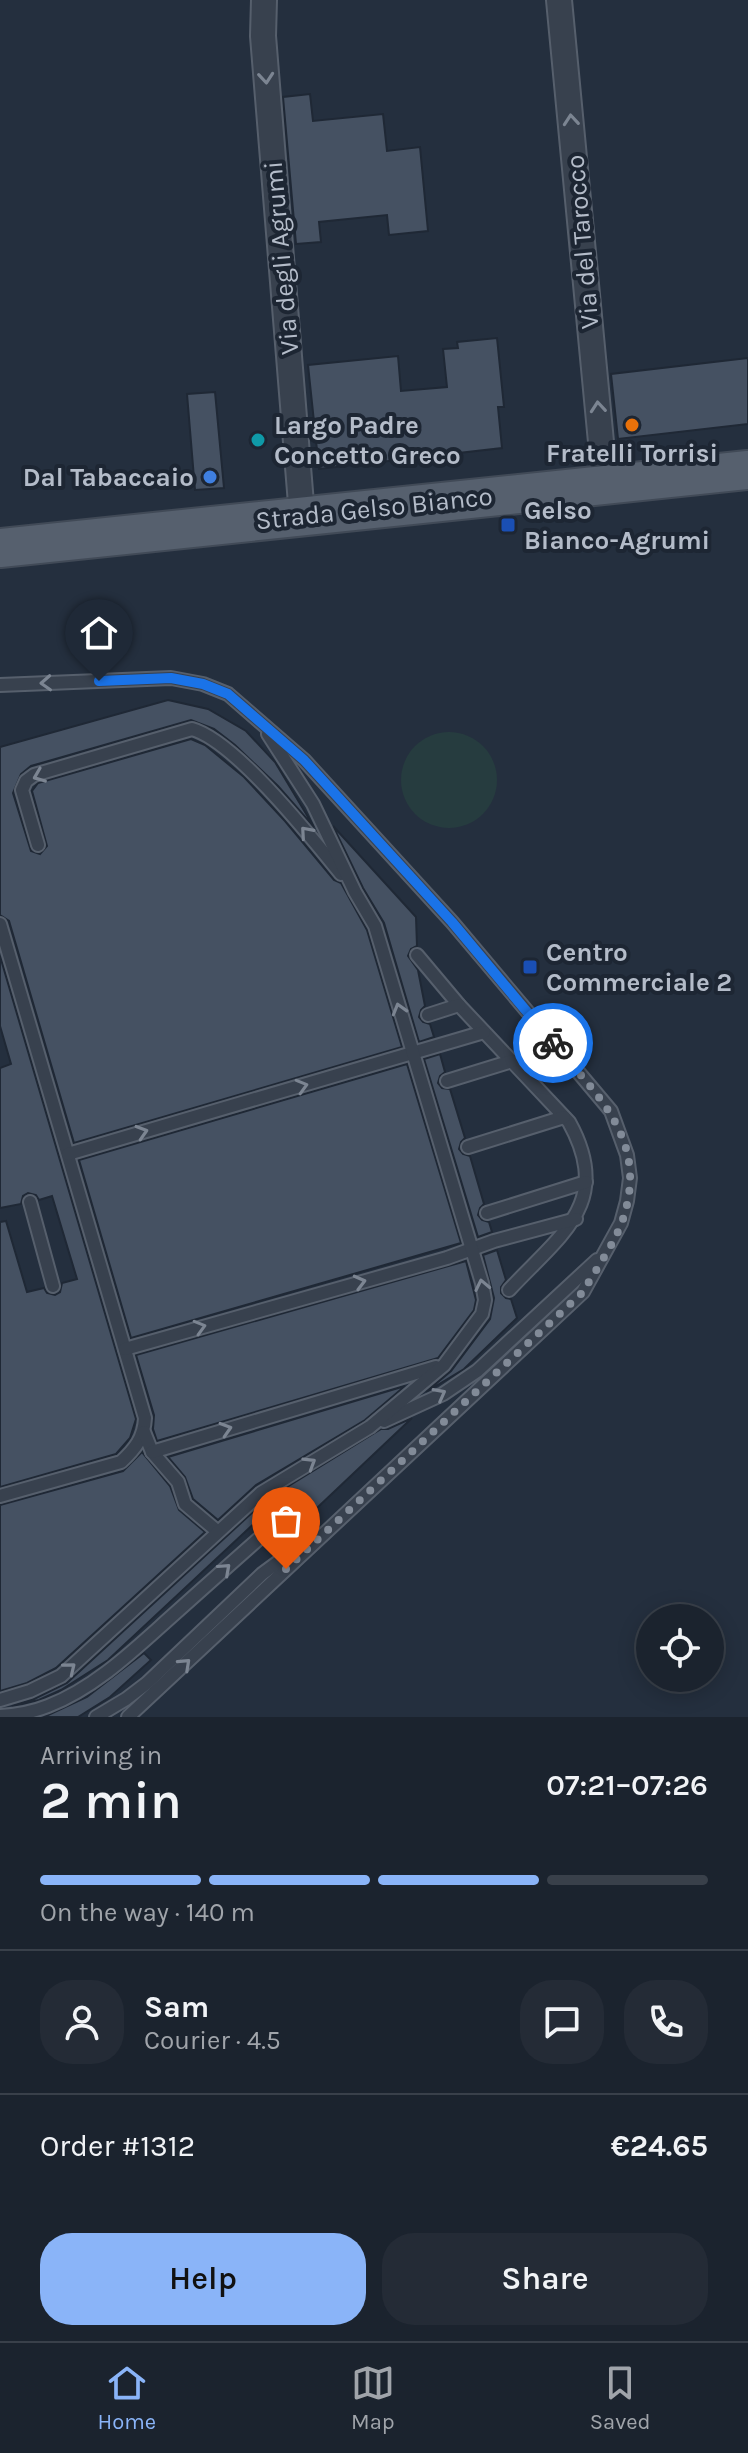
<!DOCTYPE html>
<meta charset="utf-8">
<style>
:root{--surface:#1b232e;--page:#242b36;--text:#f1f3f6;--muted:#a0a4aa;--line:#39404a;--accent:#8ab4f8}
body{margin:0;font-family:Karla,sans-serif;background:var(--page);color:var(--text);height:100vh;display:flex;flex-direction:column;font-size:30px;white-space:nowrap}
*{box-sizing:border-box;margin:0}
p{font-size:26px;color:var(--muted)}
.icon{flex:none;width:44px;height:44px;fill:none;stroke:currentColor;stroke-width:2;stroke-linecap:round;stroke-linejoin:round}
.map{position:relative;height:1717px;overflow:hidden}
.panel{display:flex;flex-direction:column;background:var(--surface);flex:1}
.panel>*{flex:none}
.buttons{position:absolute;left:636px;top:1604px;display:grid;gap:16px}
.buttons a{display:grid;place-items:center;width:88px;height:88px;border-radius:50%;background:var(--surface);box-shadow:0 4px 20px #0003,0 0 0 2px var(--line);font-size:40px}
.pin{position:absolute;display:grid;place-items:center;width:68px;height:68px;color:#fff;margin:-82px -34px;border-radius:50% 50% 50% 0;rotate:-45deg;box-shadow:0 0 8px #0007}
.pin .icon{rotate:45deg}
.courier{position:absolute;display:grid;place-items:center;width:80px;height:80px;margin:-40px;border:6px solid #1a73e8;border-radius:50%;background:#fff;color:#222;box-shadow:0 2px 10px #0007}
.head em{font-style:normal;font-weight:600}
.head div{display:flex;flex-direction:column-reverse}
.head{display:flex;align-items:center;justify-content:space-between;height:136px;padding:0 40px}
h1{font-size:52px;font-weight:600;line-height:60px}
.bar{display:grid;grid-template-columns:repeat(4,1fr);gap:12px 8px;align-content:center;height:96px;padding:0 40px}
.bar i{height:10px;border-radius:6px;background:var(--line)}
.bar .current{background:var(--accent)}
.bar p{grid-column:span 4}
.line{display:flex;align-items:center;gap:20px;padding:0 40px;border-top:2px solid var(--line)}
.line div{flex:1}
.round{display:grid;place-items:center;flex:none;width:84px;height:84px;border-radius:32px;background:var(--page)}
.primary-button{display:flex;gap:16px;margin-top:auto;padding:16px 40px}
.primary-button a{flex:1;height:92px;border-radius:32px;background:var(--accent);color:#111;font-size:32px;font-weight:600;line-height:92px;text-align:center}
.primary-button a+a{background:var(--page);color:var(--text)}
.menu{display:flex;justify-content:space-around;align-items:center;height:112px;border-top:2px solid var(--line);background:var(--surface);font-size:22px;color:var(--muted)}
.menu a{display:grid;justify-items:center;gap:4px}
.menu .current{color:var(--accent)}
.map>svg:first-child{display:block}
</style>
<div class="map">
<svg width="748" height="1717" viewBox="0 0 748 1717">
<rect width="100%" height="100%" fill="#242f3e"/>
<circle fill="#263c3f" cx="449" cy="780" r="48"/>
<g fill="#455162" stroke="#1f2835" stroke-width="2">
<polygon points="310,94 313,121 383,114 387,151 420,147 428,231 389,235 387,215 319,222 321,242 296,244 283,97"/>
<polygon points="497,338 504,407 498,407 502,448 319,469 308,365 398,356 401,391 447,387 443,349 458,348 457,342"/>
<polygon points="748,358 748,424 618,439 611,374"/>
<polygon points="215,392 224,488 195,490 187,394"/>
<polygon points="168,700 208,709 246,731 275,762 314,827 278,786 235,745 214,729 191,720 31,766 21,774 13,793 31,851 40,854 47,846 32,791 38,783 191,739 205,745 244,777 285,821 334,880 341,883 367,930 402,1047 74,1143 9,921 0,915 0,747"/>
<polygon points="333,826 416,917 417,946 411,949 408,956 418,970 425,1006 421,1010 419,1017 423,1022 430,1024 434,1037 419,1042 384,923 363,888"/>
<polygon points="0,956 136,1419 130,1438 116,1454 0,1487 0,1222 6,1221 27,1292 44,1288 47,1293 55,1295 60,1292 62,1283 77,1279 52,1196 39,1200 36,1195 28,1193 23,1196 21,1204 0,1208 0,1068 11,1064 0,1026"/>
<polygon points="440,1054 445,1072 440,1076 438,1083 442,1088 450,1089 465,1138 461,1142 459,1149 463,1154 470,1156 484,1204 480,1208 478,1215 482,1220 489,1222 492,1232 478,1237 424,1059"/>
<polygon points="407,1064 461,1243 131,1338 79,1160"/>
<polygon points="497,1250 506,1280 501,1287 501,1293 506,1298 511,1299 517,1318 464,1369 426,1392 451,1371 490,1319 494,1298 483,1255"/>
<polygon points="466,1261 476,1300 474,1310 438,1358 157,1441 153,1429 154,1415 136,1355"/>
<polygon points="405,1386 365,1420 256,1485 218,1520 193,1499 185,1477 168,1457"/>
<polygon points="412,1418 299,1525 294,1520 296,1513 293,1508 286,1505 281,1508 276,1503 108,1660 61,1690 39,1700 12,1706 34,1699 67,1683 266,1500 381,1429 388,1429"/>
<polygon points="142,1452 170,1486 179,1510 205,1532 56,1668 27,1683 0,1691 0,1505 123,1471"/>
<polygon points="144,1653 151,1660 110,1697 78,1717 44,1717 87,1697"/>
</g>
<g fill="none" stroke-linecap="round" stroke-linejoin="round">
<defs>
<g id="lane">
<polyline points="0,685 171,678 203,684 228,694 304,760 452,922 611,1111 627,1155 630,1178 627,1201 621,1223 583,1292 128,1717"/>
<path d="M38 845 22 790 26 781 34 775 192 729C235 741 311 837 341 874"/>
<path d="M0 924 145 1418C144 1438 135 1449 121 1462L0 1496"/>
<path d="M417 955 459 1005 569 1122C614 1203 560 1235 509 1290"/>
<polyline points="428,1015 459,1005"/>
<polyline points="447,1081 512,1061"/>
<polyline points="468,1147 564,1117"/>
<polyline points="68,1154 484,1032"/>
<polyline points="30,1202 53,1286"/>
<polyline points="487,1213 586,1182"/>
<polyline points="125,1349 447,1258 494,1241 576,1219"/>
<polyline points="384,1421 443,1394 477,1371 597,1260"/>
<polyline points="144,1432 152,1452 178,1482 185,1504 217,1531"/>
<polyline points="152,1452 436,1367"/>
<polyline points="0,1700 30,1691 61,1676 261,1493 370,1427 444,1365 482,1314 485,1300 482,1283 375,926 355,892 313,804 268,734"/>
<path d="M0 1716C16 1715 33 1712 48 1706 95 1688 135 1649 172 1616 210 1582 248 1548 287 1514"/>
<polyline points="96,1717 126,1699 147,1683 262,1574 304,1543"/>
</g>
<g id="street">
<polyline points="264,0 263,36 302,516"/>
<polyline points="559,0 605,484"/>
</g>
<polyline id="primary" points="0,548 748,470"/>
</defs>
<use href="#lane" stroke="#565f6c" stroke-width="16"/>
<use href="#street" stroke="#565f6c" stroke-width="28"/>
<use href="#primary" stroke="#414a57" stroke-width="42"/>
<use href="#lane" stroke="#38414e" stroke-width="12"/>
<use href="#street" stroke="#38414e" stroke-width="24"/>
<use href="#primary" stroke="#56606e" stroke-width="38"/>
</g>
<defs><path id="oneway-chevron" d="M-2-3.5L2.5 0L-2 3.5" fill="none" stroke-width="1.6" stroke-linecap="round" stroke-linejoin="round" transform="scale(2)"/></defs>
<g stroke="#7c8592">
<use href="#oneway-chevron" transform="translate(266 78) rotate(85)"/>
<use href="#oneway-chevron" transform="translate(571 120) rotate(-95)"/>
<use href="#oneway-chevron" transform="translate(598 407) rotate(-95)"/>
<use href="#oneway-chevron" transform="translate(46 683) rotate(177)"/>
<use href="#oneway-chevron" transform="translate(39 776) rotate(158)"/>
<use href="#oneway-chevron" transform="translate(306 832) rotate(-131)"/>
<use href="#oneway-chevron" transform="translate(399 1009) rotate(-106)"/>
<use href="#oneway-chevron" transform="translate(302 1086) rotate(-16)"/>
<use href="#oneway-chevron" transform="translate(142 1132) rotate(-17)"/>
<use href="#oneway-chevron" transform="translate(360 1282) rotate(-15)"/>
<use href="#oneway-chevron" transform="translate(482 1285) rotate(-102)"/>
<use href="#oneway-chevron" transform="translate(200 1327) rotate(-16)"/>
<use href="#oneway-chevron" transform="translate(440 1394) rotate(-28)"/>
<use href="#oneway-chevron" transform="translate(226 1429) rotate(-17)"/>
<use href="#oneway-chevron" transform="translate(310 1463) rotate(-32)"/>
<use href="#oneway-chevron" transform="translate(225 1569) rotate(-42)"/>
<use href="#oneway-chevron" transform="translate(185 1664) rotate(-43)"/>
<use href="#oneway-chevron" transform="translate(70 1668) rotate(-39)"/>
</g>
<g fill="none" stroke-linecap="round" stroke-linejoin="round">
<path stroke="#828b98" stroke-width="8" stroke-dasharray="0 14.4" d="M286 1569 583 1292C595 1271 614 1244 622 1222 650 1142 600 1098 553 1043"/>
<polyline stroke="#1a73e8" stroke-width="10" points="99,681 171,678 203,684 228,694 304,760 452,922 553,1043"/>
</g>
<circle fill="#e8710a" stroke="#1d2633" stroke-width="3" cx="632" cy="425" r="8"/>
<circle fill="#0f9aa8" stroke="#1d2633" stroke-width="3" cx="258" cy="440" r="8"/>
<circle fill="#3f7fe0" stroke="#1d2633" stroke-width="3" cx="210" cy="477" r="8"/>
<g fill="#1a4fb4" stroke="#1d2633" stroke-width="3">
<rect x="500" y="517" width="16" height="16" rx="4"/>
<rect x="522" y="959" width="16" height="16" rx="4"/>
</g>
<g text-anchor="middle" stroke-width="8" stroke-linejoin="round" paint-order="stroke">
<g font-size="26" fill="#b4bcc9" stroke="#1d2633">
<text transform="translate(582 242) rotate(-95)" y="9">Via del Tarocco</text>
<text transform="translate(281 258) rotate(-95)" y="9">Via degli Agrumi</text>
<text transform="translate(374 508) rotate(-6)" y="9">Strada Gelso Bianco</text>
</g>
<g font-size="26" font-weight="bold" fill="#b4bcc9" stroke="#1d2633" text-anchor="start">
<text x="274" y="434">Largo Padre<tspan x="274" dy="30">Concetto Greco</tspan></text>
<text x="632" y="462" text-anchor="middle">Fratelli Torrisi</text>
<text x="194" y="486" text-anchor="end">Dal Tabaccaio</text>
<text x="524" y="519">Gelso<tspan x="524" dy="30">Bianco-Agrumi</tspan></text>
<text x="546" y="961">Centro<tspan x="546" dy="30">Commerciale 2</tspan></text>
</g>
</g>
</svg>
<div class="buttons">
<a><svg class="icon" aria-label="locate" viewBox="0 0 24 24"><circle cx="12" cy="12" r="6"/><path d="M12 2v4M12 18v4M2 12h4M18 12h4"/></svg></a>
</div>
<div class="pin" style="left:286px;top:1569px;background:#ea580c"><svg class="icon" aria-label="bag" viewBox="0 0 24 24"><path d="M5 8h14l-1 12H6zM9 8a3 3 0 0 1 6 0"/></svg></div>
<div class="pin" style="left:99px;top:681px;background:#1f2937"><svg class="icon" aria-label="home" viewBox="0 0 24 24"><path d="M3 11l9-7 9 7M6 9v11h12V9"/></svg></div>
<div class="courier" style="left:553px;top:1043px"><svg class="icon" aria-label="bike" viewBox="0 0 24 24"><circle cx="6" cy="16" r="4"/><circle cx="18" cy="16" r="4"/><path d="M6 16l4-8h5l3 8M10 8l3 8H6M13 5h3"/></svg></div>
</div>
<section class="panel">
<div class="head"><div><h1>2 min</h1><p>Arriving in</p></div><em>07:21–07:26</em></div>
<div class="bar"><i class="current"></i><i class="current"></i><i class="current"></i><i></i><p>On the way · 140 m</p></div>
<div class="line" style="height:144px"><a class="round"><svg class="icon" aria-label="person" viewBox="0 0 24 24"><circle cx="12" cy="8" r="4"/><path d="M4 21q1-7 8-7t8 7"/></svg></a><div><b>Sam</b><p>Courier · 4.5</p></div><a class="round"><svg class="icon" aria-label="chat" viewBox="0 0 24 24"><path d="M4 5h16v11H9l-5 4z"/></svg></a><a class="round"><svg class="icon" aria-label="phone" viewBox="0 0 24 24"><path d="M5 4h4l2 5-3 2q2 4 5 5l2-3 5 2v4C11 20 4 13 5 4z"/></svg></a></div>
<div class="line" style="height:104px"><div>Order #1312</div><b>€24.65</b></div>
<div class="primary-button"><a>Help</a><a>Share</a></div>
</section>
<nav class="menu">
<a class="current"><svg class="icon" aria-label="home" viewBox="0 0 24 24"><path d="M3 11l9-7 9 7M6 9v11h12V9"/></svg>Home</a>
<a><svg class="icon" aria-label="map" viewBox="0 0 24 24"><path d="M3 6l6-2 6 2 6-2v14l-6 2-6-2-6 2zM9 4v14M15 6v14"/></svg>Map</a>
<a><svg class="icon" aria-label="saved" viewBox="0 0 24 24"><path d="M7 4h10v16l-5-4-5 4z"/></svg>Saved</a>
</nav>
